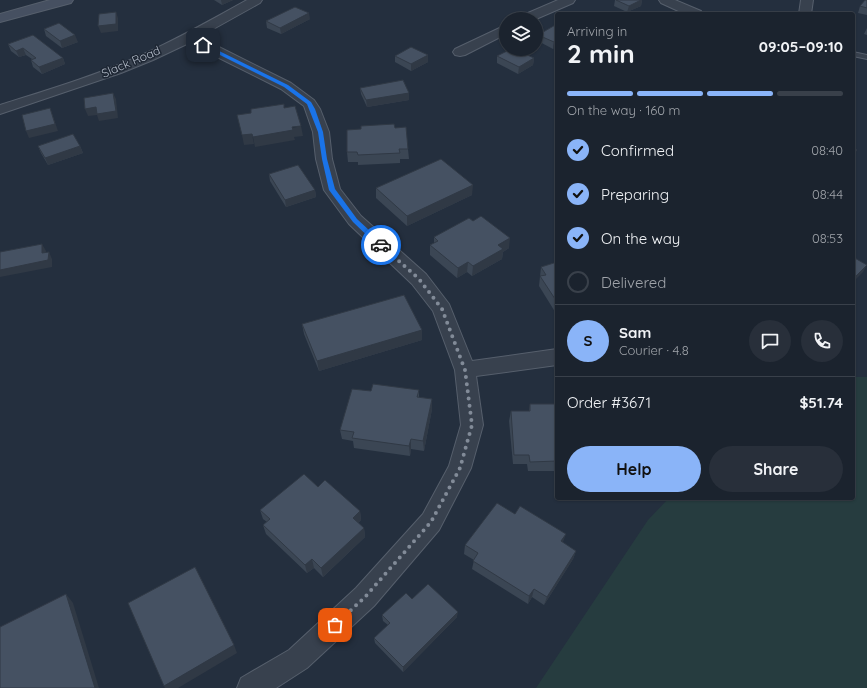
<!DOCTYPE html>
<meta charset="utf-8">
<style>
:root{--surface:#1b232e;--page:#282f3a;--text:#f1f3f6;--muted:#a0a4aa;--line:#39404a;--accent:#8ab4f8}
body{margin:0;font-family:Quicksand,sans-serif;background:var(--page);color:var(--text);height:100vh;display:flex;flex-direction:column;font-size:15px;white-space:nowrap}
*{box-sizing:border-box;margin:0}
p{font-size:13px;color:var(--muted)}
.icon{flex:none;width:22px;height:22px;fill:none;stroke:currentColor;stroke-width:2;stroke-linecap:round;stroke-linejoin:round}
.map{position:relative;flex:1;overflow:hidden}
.side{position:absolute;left:555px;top:12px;width:300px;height:488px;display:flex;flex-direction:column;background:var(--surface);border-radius:4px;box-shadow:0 1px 3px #0004,0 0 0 1px var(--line)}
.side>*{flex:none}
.controls{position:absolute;left:499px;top:12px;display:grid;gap:8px}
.controls a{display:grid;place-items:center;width:44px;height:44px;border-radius:50%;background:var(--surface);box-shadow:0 1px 3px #0004,0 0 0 1px var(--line);font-size:20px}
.pin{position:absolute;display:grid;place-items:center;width:34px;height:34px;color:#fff;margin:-17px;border-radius:8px;box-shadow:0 2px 6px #0006}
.courier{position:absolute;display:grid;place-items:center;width:40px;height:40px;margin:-20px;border:3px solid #1a73e8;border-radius:50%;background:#fff;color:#222;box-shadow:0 1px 5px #0007}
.summary em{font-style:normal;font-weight:700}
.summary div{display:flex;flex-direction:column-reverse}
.summary{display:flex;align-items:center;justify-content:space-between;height:68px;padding:0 12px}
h1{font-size:26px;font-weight:700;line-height:30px}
.bar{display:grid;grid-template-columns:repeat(4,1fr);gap:6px 4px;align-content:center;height:48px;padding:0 12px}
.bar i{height:5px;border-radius:3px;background:var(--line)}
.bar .active{background:var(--accent)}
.bar p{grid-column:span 4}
.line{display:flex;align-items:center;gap:10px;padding:0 12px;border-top:1px solid var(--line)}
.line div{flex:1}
.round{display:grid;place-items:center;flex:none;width:42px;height:42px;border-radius:21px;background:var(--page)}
ol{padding:0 12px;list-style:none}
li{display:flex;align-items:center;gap:12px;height:44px}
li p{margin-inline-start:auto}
li .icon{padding:4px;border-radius:50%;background:var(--accent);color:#111;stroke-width:4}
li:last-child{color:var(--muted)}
li i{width:22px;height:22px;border:2px solid var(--line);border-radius:50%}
.primary-button{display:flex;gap:8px;margin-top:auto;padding:8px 12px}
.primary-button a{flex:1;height:46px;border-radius:24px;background:var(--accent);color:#111;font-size:16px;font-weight:700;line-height:46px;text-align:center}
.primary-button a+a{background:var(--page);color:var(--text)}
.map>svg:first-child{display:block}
</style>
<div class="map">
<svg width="867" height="688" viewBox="0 0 867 688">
<rect width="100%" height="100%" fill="#242f3e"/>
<polygon fill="#263c3f" points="853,377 867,377 867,688 536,688 648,520 669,498 853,498"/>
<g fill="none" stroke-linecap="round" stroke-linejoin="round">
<defs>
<polygon id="service" points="853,52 867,55 867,59 853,56"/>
<g id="minor">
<path d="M247 0H262L260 3 199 37 291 83 314 100 320 109 329 132 332 159 340 189 361 216 426 274 449 304 472 361 557 349V365L476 376 483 425 471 468 439 530 374 606 307 668 276 688H237L241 678 289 650 356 588 423 514 449 466 461 425 455 370 433 311 412 284 349 224 324 190 316 159 313 132 304 106 281 89 189 43 153 60 121 73 0 114V105C48 90 98 75 144 54 179 38 213 19 247 0Z"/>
<polygon points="558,0 575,0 573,3 536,19 519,19 521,16"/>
<polygon points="659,0 675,0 701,11 702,14 685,14 661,3"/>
<polygon points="801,0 813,0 811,14 799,14"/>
<polygon points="506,25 506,34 465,55 460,56 455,55 453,52 455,49"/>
</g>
<polygon id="secondary" points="50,0 73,0 71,3 0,22 0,14"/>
</defs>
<use href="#service" stroke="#565f6c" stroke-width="2"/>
<use href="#minor" stroke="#565f6c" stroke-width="2"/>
<use href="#secondary" stroke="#565f6c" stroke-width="2"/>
<use href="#service" fill="#38414e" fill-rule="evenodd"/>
<use href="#minor" fill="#38414e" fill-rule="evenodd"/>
<use href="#secondary" fill="#465061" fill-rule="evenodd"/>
</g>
<g fill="#3b4654">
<polygon points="214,0 233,0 222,5"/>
<polygon points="615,0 642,0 641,6 627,12 614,6"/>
<polygon points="867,0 867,15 858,13 860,6"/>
<polygon points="310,19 281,34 267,28 266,21"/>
<polygon points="557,24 553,49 538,41 538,35"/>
<polygon points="867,28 867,35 864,34"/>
<polygon points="44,29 78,42 62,48 46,36"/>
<polygon points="8,44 63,58 65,64 42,74 33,67 31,60 32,59 26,55 19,57 11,51"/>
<polygon points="428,55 428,62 411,71 395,62 395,56"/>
<polygon points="497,56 534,58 533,65 518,74 497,63"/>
<polygon points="360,88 409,100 367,107 361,94"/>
<polygon points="395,128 408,149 409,159 400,159 400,163 358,165 358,162 348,162 347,152 361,129"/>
<polygon points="38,146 80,146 83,153 48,165 41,153"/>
<polygon points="269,174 315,190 316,197 286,207 270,181"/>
<polygon points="376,188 472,195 407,226 376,198"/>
<polygon points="434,237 509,248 503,252 502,259 472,276 467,272 457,278 430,255 430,245 434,243"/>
<polygon points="557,262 557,315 539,286 541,267"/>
<polygon points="302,324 422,340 319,371 304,334"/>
<polygon points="419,390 419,397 432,399 432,409 424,451 411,449 410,456 354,448 353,441 342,439 340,430 371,391"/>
<polygon points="530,404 557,404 557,471 528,471 527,464 513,464 509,421 511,411 529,411"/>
<polygon points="318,487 360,511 361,520 358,523 364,528 365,537 323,577 314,568 307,573 266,534 263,525 267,522 263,519 260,510"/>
<polygon points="563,543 576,551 573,559 544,605 532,597 528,604 472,569 474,560 464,554 465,545"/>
<polygon points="412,599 457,617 403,672 375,643 374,638 388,625 383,621 382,615"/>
</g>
<g fill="#303945">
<polygon points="221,0 233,0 222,5"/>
<polygon points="641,0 642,0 641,6 627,12 629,6"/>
<polygon points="116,12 118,18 118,31 101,33 98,26"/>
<polygon points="309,13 310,19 281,34 280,28"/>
<polygon points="75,35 78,42 62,48 60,41"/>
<polygon points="557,40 557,46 553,49 554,42"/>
<polygon points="23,48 26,55 19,57 16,51"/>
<polygon points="428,55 428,62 411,71 411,64"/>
<polygon points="63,58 65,64 42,74 39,67"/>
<polygon points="534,58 533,65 518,74 519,67"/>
<polygon points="113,93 116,99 118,118 99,121 97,115 88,116 85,109 96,107"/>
<polygon points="409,93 409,100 367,107 366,100"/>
<polygon points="50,108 58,131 29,138 26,131"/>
<polygon points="301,126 303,136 294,137 295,140 255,147 253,137"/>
<polygon points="252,134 254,144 244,145 242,135"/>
<polygon points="80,146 83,153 48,165 45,158"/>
<polygon points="857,150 853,157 853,153"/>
<polygon points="473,185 472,195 407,226 407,216"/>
<polygon points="315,190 316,197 286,207 285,200"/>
<polygon points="510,238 509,248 503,252 502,259 472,276 473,266 498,245"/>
<polygon points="42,244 46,251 45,260 42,253"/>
<polygon points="49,252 52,259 52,267 0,277 0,270"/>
<polygon points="468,262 467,272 457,278 458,268"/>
<polygon points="867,265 863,272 853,282 853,279"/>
<polygon points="422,330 422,340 319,371 317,361"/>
<polygon points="432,399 432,409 424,451 423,441"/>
<polygon points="411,439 411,449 410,456 409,446"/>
<polygon points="360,511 361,520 354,527 353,518"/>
<polygon points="364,528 365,537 323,577 321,568"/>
<polygon points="566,534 563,542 558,550 561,541"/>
<polygon points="576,551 573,559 544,605 547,597"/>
<polygon points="312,559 314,568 307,573 305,565"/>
<polygon points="534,589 532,597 528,604 529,596"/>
<polygon points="66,594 73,603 99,688 95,688"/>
<polygon points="458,612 457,617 403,672 403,667"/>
<polygon points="234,645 237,653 178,688 165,688 164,686"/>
</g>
<g fill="#455162" stroke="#303945">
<polygon points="616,0 641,0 629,6"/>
<polygon points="865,0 867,0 867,8 860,6"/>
<polygon points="295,7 309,13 280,28 266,21"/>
<polygon points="116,12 116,24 98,26 99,14"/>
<polygon points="59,23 75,35 60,41 44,29"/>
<polygon points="557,24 557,40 554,42 538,35"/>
<polygon points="33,35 63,58 39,67 31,60 36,58 23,48 16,51 8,44"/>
<polygon points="411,47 428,55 411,64 395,56"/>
<polygon points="511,49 514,49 534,58 519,67 497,56"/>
<polygon points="403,80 409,93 366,100 360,88"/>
<polygon points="113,93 116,111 97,114 96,107 85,109 84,98"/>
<polygon points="284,104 284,108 295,106 301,126 292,127 293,130 253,137 252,134 242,135 237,115 251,113 251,109"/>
<polygon points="50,108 55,124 26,131 22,115"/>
<polygon points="394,124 395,128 406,127 408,149 399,149 400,153 358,155 357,152 347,152 347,130 361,129 361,126"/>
<polygon points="73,134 80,146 45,158 38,146"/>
<polygon points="853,148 857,150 853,153"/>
<polygon points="441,159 473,185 407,216 376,188"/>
<polygon points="298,165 315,190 285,200 269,174"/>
<polygon points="481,216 510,238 498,245 503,249 473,266 468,262 458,268 430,245 438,241 434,237 469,218 473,221"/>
<polygon points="42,244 42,253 49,252 48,260 0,270 0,252"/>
<polygon points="853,257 867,265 853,279"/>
<polygon points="557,262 557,302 540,276 546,275 541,267"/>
<polygon points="404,295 422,330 317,361 302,324"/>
<polygon points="373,384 419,390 417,397 432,399 423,441 411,439 409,446 352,438 354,432 340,430 352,389 371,391"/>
<polygon points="530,404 557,404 557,461 530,462 529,455 514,455 511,411 530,411"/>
<polygon points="304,474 318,487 325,480 360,511 353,518 364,528 321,568 312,559 305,565 263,525 270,519 260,510"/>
<polygon points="497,503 515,514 520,506 566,534 561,541 576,551 547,597 534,589 529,596 473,561 478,553 465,545"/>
<polygon points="195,567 234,645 164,686 128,603"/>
<polygon points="428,584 458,612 403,667 374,638 390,623 382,615 406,593 412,599"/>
<polygon points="66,594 95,688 0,688 0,627"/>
</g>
<polygon fill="#1a73e8" points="202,44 205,44 288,85 311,102 315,109 323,132 327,159 335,189 357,219 383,243 383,246 378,246 353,222 329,190 322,159 318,132 307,104 284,87 202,46"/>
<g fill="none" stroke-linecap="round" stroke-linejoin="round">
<polyline stroke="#828b98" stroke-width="4" stroke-dasharray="0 7.2" points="335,625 365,597 431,522 460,468 472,425 465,370 442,309 419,279 381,245"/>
</g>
<g text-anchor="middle" stroke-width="3" stroke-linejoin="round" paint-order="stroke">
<g font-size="12" fill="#b4bcc9" stroke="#1d2633">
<text transform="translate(131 62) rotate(-23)" y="4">Slack Road</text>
</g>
</g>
</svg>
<div class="controls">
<a><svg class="icon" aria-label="layers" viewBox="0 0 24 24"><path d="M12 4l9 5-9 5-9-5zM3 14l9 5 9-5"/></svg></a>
</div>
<div class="pin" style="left:335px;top:625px;background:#ea580c"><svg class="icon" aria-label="bag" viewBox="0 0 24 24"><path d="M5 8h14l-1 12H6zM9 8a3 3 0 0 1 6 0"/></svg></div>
<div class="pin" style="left:203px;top:45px;background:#1f2937"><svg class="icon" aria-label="home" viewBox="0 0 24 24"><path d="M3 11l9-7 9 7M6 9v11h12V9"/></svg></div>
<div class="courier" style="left:381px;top:245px"><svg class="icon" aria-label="car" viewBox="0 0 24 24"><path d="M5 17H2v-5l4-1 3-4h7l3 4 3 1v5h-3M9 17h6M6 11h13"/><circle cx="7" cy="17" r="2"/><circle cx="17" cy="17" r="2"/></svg></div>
<section class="side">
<div class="summary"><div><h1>2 min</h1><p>Arriving in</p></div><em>09:05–09:10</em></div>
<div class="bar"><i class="active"></i><i class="active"></i><i class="active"></i><i></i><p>On the way · 160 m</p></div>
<ol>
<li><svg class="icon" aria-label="check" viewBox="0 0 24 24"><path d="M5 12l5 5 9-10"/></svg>Confirmed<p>08:40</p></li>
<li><svg class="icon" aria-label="check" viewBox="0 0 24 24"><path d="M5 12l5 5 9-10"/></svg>Preparing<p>08:44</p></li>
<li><svg class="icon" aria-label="check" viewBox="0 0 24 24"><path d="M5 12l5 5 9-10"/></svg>On the way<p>08:53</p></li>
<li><i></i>Delivered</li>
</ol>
<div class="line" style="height:72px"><b class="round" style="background:var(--accent);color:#111">S</b><div><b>Sam</b><p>Courier · 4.8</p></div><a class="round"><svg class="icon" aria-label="chat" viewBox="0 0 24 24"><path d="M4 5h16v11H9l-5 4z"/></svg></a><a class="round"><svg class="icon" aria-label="phone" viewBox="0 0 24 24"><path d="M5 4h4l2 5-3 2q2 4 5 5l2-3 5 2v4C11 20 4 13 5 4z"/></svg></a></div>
<div class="line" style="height:52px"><div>Order #3671</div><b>$51.74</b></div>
<div class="primary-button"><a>Help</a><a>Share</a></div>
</section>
</div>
